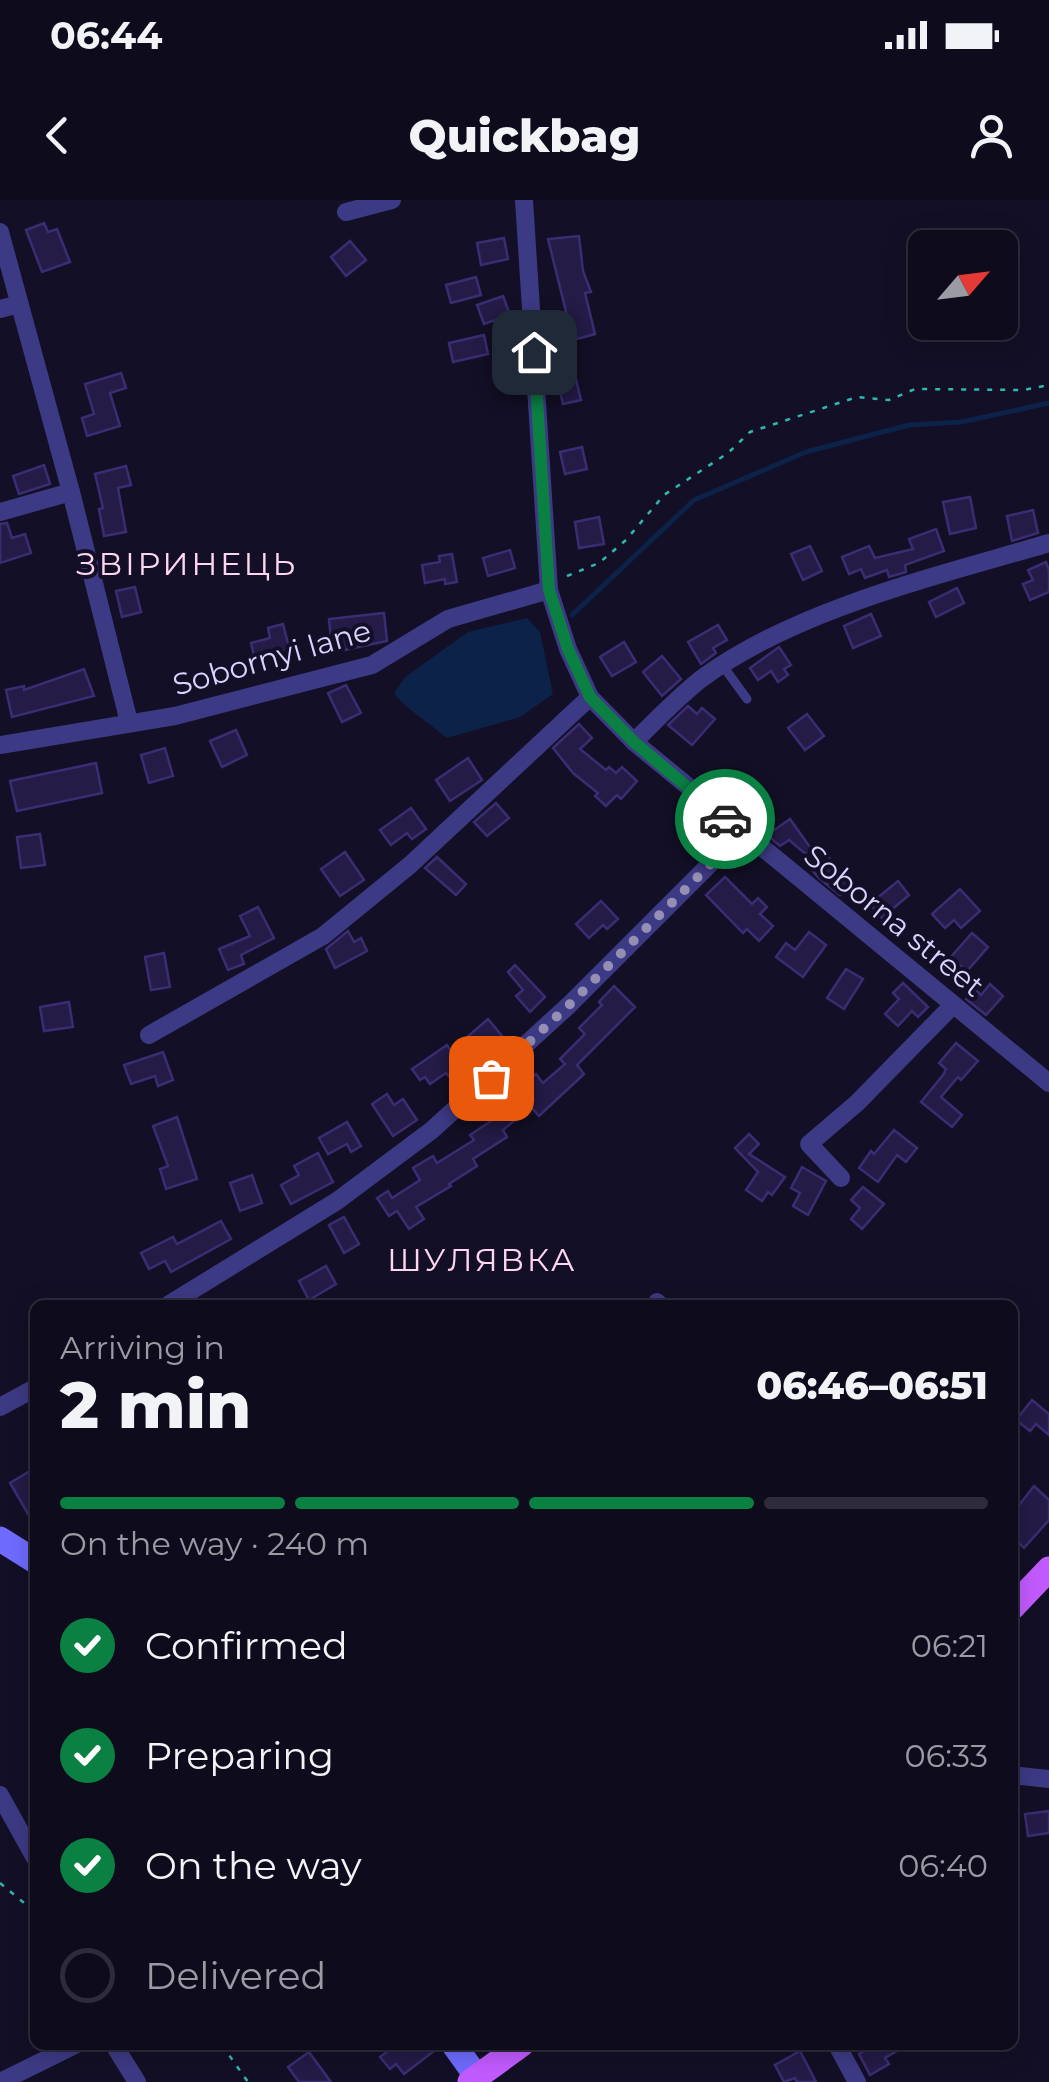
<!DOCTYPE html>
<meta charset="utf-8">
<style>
:root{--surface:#0e0b1c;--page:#171425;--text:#f1f3f6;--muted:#9b9ba3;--line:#2e2b3b;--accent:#0b8043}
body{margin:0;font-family:Montserrat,sans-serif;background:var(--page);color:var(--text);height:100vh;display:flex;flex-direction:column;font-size:38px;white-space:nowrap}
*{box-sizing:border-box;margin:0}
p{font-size:32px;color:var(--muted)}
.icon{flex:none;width:55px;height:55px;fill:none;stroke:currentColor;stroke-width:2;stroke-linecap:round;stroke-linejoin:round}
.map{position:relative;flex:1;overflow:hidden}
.drawer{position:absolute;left:30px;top:1100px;width:988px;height:750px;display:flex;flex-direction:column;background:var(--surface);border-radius:15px;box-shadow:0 5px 25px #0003,0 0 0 2px var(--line)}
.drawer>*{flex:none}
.needle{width:65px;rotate:62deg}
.buttons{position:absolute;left:908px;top:30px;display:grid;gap:20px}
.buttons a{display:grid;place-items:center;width:110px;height:110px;border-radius:15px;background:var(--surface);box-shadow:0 5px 25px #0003,0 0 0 2px var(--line);font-size:50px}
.pin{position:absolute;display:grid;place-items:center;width:85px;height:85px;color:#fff;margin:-42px;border-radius:20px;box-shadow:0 5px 15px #0006}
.courier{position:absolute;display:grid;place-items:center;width:100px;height:100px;margin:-50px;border:8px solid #0b8043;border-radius:50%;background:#fff;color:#222;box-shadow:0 2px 12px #0007}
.headline em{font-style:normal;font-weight:800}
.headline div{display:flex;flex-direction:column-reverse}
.headline{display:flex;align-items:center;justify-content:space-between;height:170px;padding:0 30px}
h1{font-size:65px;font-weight:800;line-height:75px}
.bar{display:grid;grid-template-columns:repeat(4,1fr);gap:15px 10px;align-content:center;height:120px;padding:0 30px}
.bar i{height:12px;border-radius:8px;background:var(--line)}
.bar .selected{background:var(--accent)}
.bar p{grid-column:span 4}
ol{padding:0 30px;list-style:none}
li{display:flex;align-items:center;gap:30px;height:110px}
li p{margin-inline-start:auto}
li .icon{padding:10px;border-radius:50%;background:var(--accent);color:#fff;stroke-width:4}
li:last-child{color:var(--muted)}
li i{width:55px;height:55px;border:5px solid var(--line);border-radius:50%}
.status{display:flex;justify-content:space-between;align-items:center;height:70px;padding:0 50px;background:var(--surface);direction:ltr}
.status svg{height:28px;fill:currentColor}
header{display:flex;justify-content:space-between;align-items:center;height:130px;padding:0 30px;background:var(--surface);font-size:45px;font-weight:800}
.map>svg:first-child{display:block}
</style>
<div class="status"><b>06:44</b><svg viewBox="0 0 49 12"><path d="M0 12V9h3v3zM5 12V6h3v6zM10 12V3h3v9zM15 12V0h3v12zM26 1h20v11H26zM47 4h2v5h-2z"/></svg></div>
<header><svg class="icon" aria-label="back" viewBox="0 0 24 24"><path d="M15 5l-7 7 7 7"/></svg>Quickbag<svg class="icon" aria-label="person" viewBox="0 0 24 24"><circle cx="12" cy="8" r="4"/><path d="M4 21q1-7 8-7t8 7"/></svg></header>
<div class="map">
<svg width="1049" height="1882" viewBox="0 0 1049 1882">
<rect width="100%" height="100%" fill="#130f26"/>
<polygon fill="#0c2248" points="527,418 540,432 553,494 520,517 447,538 403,504 394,493 405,477 468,432"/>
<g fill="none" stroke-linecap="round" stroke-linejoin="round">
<polyline stroke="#0c2248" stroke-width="5" points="572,415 694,300 806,252 909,225 961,222 1049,203"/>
</g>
<g fill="#241b47" stroke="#3b2d73" stroke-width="2.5">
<polygon points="44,23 48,32 57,29 70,62 42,72 26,30"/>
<polygon points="579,36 583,71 591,92 585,93 595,134 573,140 548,39"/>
<polygon points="504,38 508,59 481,65 477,43"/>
<polygon points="350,41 366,60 346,76 331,57"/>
<polygon points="476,77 481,95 451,103 446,85"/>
<polygon points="503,96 510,115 484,124 477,105"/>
<polygon points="484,135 488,154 453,162 449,143"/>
<polygon points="574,171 581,200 563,204 556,175"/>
<polygon points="121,173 126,188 110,193 120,226 87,236 82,218 94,214 85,184"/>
<polygon points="582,247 587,269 565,274 560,252"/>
<polygon points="44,265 50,284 19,294 13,276"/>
<polygon points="126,266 131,285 118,288 126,332 104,336 99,309 103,308 95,274"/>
<polygon points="970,297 976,328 950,334 943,302"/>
<polygon points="1033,310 1038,333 1012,341 1007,316"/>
<polygon points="599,317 604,344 579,348 575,322"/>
<polygon points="7,323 12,338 25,334 31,353 0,363 0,324"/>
<polygon points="936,329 944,351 905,365 906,372 889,377 887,370 865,378 861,369 849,374 842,357 869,346 875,358 913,349 909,339"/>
<polygon points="810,346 822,371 803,380 791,354"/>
<polygon points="510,350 515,368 488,376 483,358"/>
<polygon points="452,354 457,382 445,384 445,379 425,383 422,365 440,362 439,356"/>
<polygon points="1046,362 1049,370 1049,392 1030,400 1023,384 1033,380 1028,370"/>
<polygon points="135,387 141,412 122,417 116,391"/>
<polygon points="957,388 964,403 936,417 929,402"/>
<polygon points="384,413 387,441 340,451 339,439 331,440 329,419"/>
<polygon points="871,414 881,436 853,448 844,426"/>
<polygon points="283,424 291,455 277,458 275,450 254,456 251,443 270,438 268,428"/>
<polygon points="718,425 727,440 713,448 716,453 701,464 688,442"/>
<polygon points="624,442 636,462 612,476 600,457"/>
<polygon points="779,447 791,465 784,469 788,475 778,482 771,471 758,480 750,468"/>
<polygon points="662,456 681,479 662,496 643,472"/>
<polygon points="84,469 94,496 12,517 6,490 24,486 24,490"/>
<polygon points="346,485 361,513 342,522 328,493"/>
<polygon points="688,506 697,514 702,508 715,519 692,545 668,525"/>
<polygon points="807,514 824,536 805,550 788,528"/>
<polygon points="579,524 592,538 580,549 606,570 609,567 616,573 622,567 637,581 621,599 617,595 606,606 595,596 598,593 573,573 553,548"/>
<polygon points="236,530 247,555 222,567 210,541"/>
<polygon points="165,548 173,576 149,583 141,555"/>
<polygon points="468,558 482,580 450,601 436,580"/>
<polygon points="96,563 102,593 17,611 10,581"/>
<polygon points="496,603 509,618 487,636 474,622"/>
<polygon points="411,608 426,629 412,639 407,633 391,645 380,630"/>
<polygon points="790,619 812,650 819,644 850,686 840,695 819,678 802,659 807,655 789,640 780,646 767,635"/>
<polygon points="40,634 45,665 21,668 17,637"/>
<polygon points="345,652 364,680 340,696 321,669"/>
<polygon points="437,657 466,684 456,695 425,668"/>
<polygon points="725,677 752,704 758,698 767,707 760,714 773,726 759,741 747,729 743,733 706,695"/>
<polygon points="898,681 909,695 882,718 870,704"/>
<polygon points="960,689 980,711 961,728 954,720 945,728 932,714"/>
<polygon points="601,701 618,719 607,729 603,725 589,738 576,724"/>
<polygon points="258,707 274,738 241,755 244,764 228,770 219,749 250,736 240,716"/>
<polygon points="348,731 354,742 361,738 367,751 335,768 326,749"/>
<polygon points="809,732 826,745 803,777 776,757 786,743 795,750"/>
<polygon points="972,733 988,747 967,771 950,758"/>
<polygon points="164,753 170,787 151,790 145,757"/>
<polygon points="515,765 545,797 530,812 516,796 523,790 508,772"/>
<polygon points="846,769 863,779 844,809 827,798"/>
<polygon points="903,783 928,807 918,817 912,811 898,826 885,814 899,799 893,793"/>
<polygon points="990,784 1003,796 986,815 966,799 975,789 981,795"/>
<polygon points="614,786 635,807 577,865 584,874 539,916 531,907 503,930 507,937 473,959 477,966 449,984 451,986 416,1007 424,1019 409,1029 397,1011 389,1016 377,998 388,991 392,998 420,980 413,968 433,956 437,963 474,940 470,935 503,913 494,902 508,890 511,894 536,874 543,883 565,864 560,859 585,834 579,828 602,805 599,802"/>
<polygon points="69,802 73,827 44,831 40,807"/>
<polygon points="488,819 503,837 478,859 476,857 449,876 446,873 430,884 425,877 420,880 412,869 447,845 451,851"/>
<polygon points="956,843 978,861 961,880 958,877 941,897 962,915 952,927 921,902 943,875 946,869 939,863"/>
<polygon points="163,852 173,880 158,886 155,876 131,884 124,865"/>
<polygon points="387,894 394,905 403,899 417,920 393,936 372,904"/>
<polygon points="177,917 197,979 166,989 160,969 168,966 153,926"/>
<polygon points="347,922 361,946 351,952 347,944 328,954 319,938"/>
<polygon points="894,930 917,948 906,962 897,955 878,982 859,968 871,951 874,954"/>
<polygon points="749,934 759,944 749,954 785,977 772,995 768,992 762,1001 746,990 758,972 735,948"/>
<polygon points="318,953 333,982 291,1004 281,985 299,975 294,966"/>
<polygon points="802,967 826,981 808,1015 793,1006 800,993 791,988"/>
<polygon points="252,975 262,1003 240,1011 230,983"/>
<polygon points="863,987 884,1004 862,1029 851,1019 860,1008 851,1000"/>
<polygon points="344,1017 359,1044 344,1053 329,1025"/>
<polygon points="221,1021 231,1039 171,1072 165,1061 149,1069 141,1053 173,1037 177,1044"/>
<polygon points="326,1066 336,1084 309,1100 299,1081"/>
<polygon points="1032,1200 1049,1214 1049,1235 1036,1224 1030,1231 1016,1220"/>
<polygon points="35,1268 35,1326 10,1283"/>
<polygon points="1034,1286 1049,1300 1049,1320 1024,1348 1020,1344 1012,1352 1012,1314"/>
<polygon points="1049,1611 1049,1633 1028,1636 1025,1614"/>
<polygon points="396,1845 438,1845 438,1848 404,1874 396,1864 390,1869 380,1857"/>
<polygon points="874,1845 907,1845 885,1858 889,1864 870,1875 859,1854"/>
<polygon points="800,1851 816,1882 797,1882 795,1878 784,1882 775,1865"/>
<polygon points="309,1852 331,1882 299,1882 288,1867"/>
</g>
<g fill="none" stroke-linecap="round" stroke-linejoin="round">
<g stroke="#2fb8b0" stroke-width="2.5" stroke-dasharray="5 8" stroke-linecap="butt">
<polyline points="567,376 599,363 626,340 664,295 728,253 750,232 857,197 889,200 915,189 1024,190 1049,185"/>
<polyline points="0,1683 35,1712"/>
<polyline points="222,1845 248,1882"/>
</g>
<polyline stroke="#3d3a85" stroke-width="9" points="723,466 747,499"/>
<g stroke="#3d3a85" stroke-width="18">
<polyline points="524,0 549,390 568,449 590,497 634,542 1049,883"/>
<polyline points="346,12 392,0"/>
<polyline points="0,32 71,292 129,522"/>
<polyline points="0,109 19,104"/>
<polyline points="0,312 71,292"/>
<path d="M634 542C655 521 677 498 701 479 796 409 937 376 1049 343"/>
<polyline points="0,545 175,516 372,465 448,419 549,390"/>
<polyline points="149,835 323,736 410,665 590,497"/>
<polyline points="841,978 809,944 857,903 953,805"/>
<polyline points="657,1102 660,1105"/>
<polyline points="168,1105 337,1001 432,930 569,805 741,633"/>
<polyline points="0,1207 35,1188"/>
<polyline points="1012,1575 1049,1579"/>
<polyline points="0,1595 35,1658"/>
<polyline points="114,1845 137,1882"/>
<polyline points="837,1845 857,1882"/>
<polyline points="0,1882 75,1845"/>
</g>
<g stroke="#6f6bff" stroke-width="25">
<polyline points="0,1339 35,1361"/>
<polyline points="454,1845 477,1877"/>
</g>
<g stroke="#c25bff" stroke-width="25">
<polyline points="1012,1408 1049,1369"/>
<polyline points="470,1882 521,1845"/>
</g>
</g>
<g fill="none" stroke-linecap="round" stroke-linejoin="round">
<polyline stroke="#948fb3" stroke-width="10" stroke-dasharray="0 18" points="491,878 569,805 742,633 725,619"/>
<polyline stroke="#0b8043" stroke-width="12" points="534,152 549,390 568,449 590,497 634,542 725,619"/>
</g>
<g text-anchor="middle" stroke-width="8" stroke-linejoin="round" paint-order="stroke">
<g font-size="30" fill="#d9d4ff" stroke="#130f26">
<text transform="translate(272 458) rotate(-16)" y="10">Sobornyi lane</text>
<text transform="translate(894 721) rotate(39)" y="10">Soborna street</text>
</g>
<g font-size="32" letter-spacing="2.5" fill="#ffd6f0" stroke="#130f26">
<text x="187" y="375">ЗВІРИНЕЦЬ</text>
<text x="482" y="1071">ШУЛЯВКА</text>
</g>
</g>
</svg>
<div class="buttons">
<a><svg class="needle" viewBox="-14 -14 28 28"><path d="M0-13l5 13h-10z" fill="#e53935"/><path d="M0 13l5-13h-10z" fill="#9b9ba3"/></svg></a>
</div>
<div class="pin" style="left:491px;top:878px;background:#ea580c"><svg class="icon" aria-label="bag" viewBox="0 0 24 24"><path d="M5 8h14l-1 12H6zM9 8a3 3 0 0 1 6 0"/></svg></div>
<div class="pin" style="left:534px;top:152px;background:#1f2937"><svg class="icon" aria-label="home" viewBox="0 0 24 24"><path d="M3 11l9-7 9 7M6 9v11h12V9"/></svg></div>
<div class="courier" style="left:725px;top:619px"><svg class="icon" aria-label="car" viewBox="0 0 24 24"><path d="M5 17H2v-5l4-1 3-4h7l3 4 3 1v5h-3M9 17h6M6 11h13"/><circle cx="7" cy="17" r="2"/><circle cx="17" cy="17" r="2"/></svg></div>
<section class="drawer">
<div class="headline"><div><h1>2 min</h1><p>Arriving in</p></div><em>06:46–06:51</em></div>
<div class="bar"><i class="selected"></i><i class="selected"></i><i class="selected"></i><i></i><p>On the way · 240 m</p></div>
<ol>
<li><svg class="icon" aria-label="check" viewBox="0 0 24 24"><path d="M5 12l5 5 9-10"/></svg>Confirmed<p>06:21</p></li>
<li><svg class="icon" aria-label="check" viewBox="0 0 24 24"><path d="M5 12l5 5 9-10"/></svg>Preparing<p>06:33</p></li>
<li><svg class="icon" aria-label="check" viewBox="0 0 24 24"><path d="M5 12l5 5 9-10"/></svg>On the way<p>06:40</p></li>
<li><i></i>Delivered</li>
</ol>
</section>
</div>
